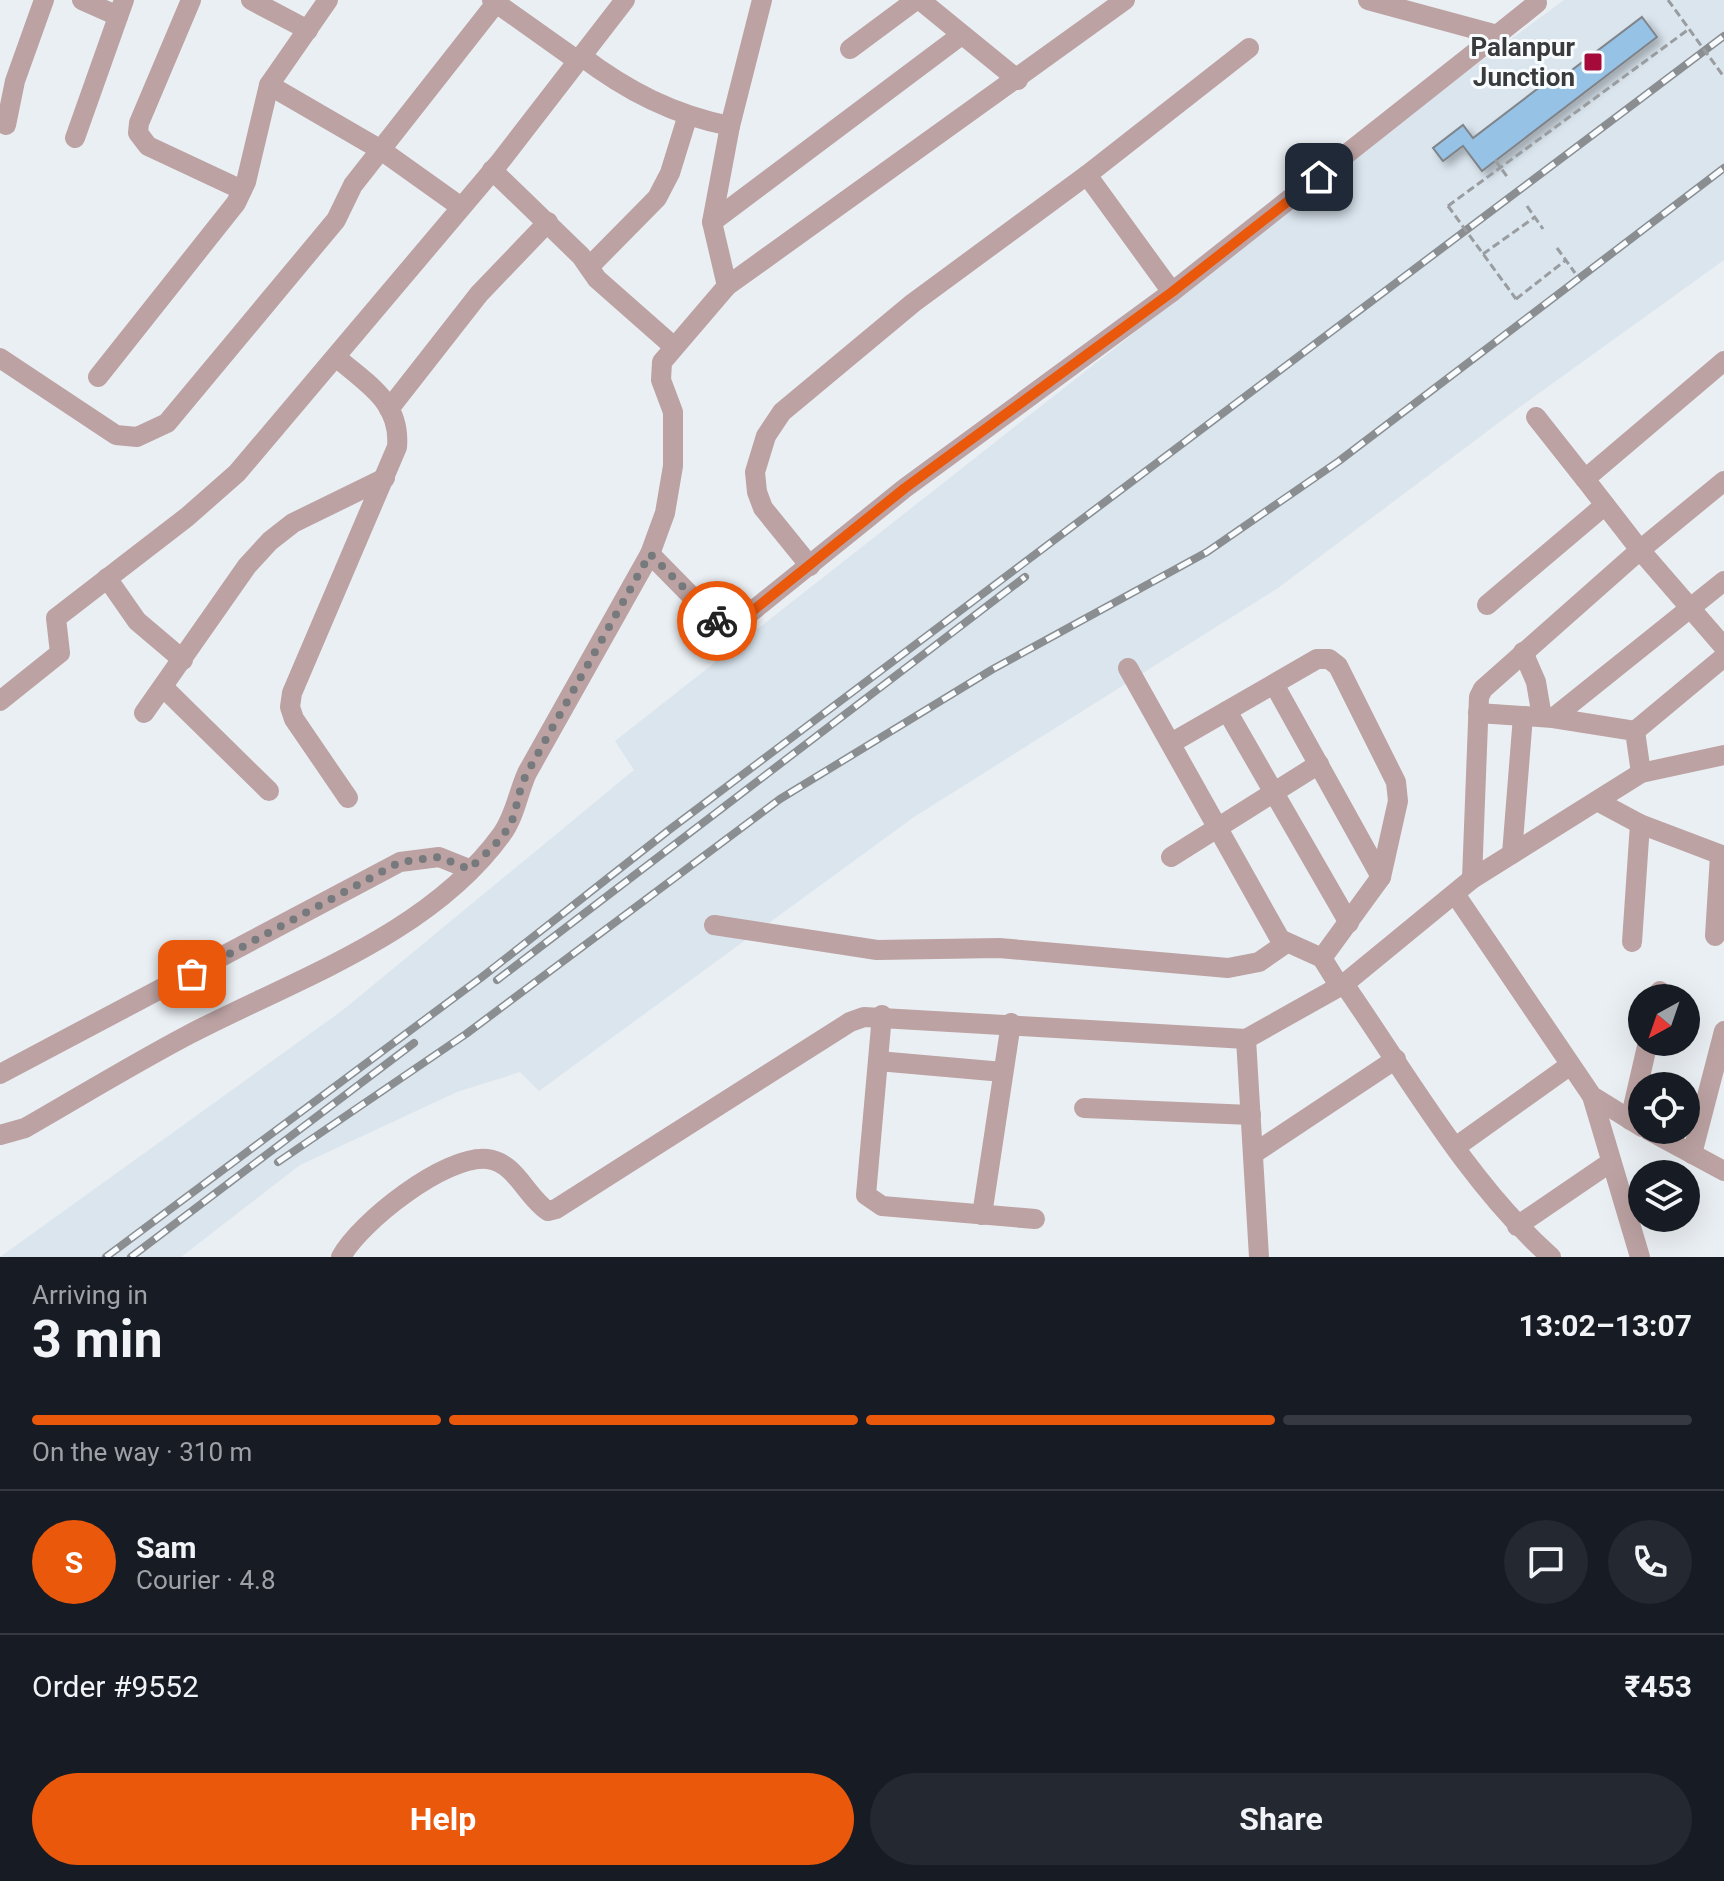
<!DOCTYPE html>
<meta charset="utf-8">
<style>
:root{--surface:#171b24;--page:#242831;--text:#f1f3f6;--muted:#9ea1a6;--line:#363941;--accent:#ea580c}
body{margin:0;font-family:Roboto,sans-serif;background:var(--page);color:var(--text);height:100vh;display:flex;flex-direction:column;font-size:30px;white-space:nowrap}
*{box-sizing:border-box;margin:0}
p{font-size:26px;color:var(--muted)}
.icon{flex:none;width:44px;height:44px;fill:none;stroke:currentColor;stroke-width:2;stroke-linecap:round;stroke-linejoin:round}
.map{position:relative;height:1257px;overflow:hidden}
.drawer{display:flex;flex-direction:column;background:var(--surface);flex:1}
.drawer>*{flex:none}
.needle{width:52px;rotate:220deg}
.buttons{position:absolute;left:1628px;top:984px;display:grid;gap:16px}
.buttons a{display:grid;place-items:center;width:72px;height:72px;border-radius:50%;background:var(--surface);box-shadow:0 8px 32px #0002;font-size:40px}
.pin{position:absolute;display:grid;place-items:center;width:68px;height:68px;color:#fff;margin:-34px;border-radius:16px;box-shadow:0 4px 12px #0006}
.courier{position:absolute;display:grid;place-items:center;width:80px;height:80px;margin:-40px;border:6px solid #ea580c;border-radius:50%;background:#fff;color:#222;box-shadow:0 2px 10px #0007}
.overview em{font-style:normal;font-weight:700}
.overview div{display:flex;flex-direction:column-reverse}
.overview{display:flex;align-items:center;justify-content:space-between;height:136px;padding:0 32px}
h1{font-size:52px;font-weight:700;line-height:60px}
.bar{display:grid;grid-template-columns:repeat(4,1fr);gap:12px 8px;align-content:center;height:96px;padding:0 32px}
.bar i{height:10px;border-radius:6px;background:var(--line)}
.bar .active{background:var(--accent)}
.bar p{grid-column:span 4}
.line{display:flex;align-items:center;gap:20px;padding:0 32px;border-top:2px solid var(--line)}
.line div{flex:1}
.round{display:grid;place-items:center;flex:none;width:84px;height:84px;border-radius:42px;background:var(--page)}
.primary-button{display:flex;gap:16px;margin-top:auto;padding:16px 32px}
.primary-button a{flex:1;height:92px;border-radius:48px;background:var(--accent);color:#fff;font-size:32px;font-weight:700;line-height:92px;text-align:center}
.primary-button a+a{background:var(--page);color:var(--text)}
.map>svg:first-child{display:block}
</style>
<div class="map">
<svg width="1724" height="1257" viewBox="0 0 1724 1257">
<defs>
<filter id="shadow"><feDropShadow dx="5" dy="5" stdDeviation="4" flood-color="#0004"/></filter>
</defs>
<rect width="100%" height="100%" fill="#eaeff3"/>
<polygon fill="#dae5ee" points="1564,0 1724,0 1724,260 1517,409 1278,588 914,817 539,1091 520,1072 457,1092 300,1165 181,1257 0,1257 343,1010 634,770 615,741 1465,73"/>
<polygon fill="#96c2e6" stroke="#808488" stroke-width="2" filter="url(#shadow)" points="1642,17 1657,37 1482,171 1463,146 1443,161 1433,148 1463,125 1473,138 1553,77 1556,82"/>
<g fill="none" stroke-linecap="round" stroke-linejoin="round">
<g stroke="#999da0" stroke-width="3" stroke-dasharray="8 4" stroke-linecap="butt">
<polyline points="1495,160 1508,178"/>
<polyline points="1448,206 1689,29"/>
<polyline points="1527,206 1543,229"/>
<polyline points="1557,248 1575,273"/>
<polyline points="1483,254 1535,217"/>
<polyline points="1516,299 1566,260"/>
</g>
<g stroke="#bca2a3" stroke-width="20">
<polyline points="82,0 118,16"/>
<polyline points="191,0 139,123 138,133 148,146 242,190"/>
<polyline points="251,0 308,30"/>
<polyline points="492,0 578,61"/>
<polyline points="762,0 730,126 712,222 727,286 1125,0"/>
<polyline points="920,0 1018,80"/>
<polyline points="1368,0 1497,35 1537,3"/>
<polyline points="850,49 916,0"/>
<path d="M581 56C627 91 674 115 730 126"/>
<polyline points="269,85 381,150 461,207"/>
<polyline points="6,125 15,81 44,0"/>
<polyline points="75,138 124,0"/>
<polyline points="492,170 581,256 597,279 673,346"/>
<polyline points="1087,175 1172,292"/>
<polyline points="712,222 960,36"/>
<polyline points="589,267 657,198 670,173 687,118"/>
<path d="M336 357C367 384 401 402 397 447L292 693 290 707 294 719 348 798"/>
<polyline points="0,358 116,435 137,437 167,423 336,220 353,185 496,3"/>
<polyline points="98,377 236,203 246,182 269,85 328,0"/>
<polyline points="389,409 479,294 548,222"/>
<polyline points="1536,417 1585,479"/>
<polyline points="1724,481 1640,550 1724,647"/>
<polyline points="650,554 714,619 723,625 735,625 905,488 1172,292 1497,35"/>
<polyline points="810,566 763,508 757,492 755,472 766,436 782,412 913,303 1087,175 1249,48"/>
<polyline points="107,578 137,621 183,660"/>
<polyline points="1487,605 1605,505"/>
<polyline points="1523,652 1536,682 1542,717"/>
<polyline points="1128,668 1280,939 1322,958 1340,987"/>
<polyline points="1274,684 1381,877 1322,958"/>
<polyline points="163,687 269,791"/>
<polyline points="0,701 60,653 56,618 187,517 237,473 499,163 625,0"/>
<polyline points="1227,711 1349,923"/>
<polyline points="144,713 247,566 270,541 293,523 385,478"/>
<polyline points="1478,713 1553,718 1635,731 1641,773"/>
<polyline points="1553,718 1724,581"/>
<polyline points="1635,731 1724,657"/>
<polyline points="1173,742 1317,659 1329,659 1338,666 1396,782 1398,801 1381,877"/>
<polyline points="1597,801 1640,824 1724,856"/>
<polyline points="1512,854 1523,716"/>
<polyline points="1171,857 1319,764"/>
<polyline points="1472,879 1479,697 1483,689 1640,550 1585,479 1724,361"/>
<polyline points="1455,894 1592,1096 1642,1127"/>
<polyline points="714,925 877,950 999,948 1228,968 1259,962 1285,944"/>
<polyline points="1715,936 1720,855"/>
<polyline points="1632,942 1640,824"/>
<path d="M1344 984C1408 1076 1468 1183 1551 1257"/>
<polyline points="1658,998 1660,991"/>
<polyline points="882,1015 866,1195 882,1206 1035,1219"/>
<polyline points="878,1061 1003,1072"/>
<polyline points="0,1074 400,862 439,857 469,869"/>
<polyline points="1592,1096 1640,1257"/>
<polyline points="1084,1108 1251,1115"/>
<polyline points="1630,1120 1648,1042"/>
<polyline points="1648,1130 1724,1171"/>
<path d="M0 1135 25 1128C79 1097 133 1064 188 1035 295 979 429 935 502 834 515 816 518 793 527 773L650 554 665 513 673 466V412L661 380 662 362 727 286"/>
<polyline points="1457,1146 1569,1066"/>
<polyline points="1253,1154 1396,1059"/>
<polyline points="1692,1154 1724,1031"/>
<polyline points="982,1215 1011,1023"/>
<polyline points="1517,1226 1611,1162"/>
<path d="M341 1257C360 1222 445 1155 487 1159 516 1162 526 1197 548 1211L556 1209 850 1022 864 1017 1246 1039"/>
<polyline points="1259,1257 1246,1039 1344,984 1472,879 1641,773 1724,755"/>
</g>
<defs>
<g id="rail">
<polyline points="497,980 1025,577"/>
<polyline points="278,1162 466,1034 780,799 993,669 1207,552 1339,461 1724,168"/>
<polyline points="106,1257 482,977 669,830 1724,36"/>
<polyline points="131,1257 414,1043"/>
</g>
</defs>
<use href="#rail" stroke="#8b8e91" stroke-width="8"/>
<use href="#rail" stroke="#f9fcfe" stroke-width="5" stroke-dasharray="15" stroke-linecap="butt"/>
<g stroke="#999da0" stroke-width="3" stroke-dasharray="8 4" stroke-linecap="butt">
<polyline points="1668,0 1724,77"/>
<polyline points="1448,206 1516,299"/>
</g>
</g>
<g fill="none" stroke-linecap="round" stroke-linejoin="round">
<path stroke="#777a7d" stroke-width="8" stroke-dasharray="0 14.4" d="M192 974 400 862 439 857 469 869C484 855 508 836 514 815 518 800 520 787 527 773L650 554 717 621"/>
<polyline stroke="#ea580c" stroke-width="10" points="717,621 735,625 905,488 1172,292 1319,177"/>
</g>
<rect fill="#a50a3b" stroke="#f9fcfe" stroke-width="3" x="1583" y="52" width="20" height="20" rx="4"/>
<g text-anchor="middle" stroke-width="6" stroke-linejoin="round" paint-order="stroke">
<g font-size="26" font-weight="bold" fill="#393b3d" stroke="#f9fcfe" text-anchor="end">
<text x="1575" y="56">Palanpur<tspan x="1575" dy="30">Junction</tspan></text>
</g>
</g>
</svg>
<div class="buttons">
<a><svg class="needle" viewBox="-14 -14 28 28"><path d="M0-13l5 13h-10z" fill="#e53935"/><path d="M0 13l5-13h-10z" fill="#9ea1a6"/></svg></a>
<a><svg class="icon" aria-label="locate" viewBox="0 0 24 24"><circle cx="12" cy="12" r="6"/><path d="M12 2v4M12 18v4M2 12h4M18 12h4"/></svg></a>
<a><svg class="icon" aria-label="layers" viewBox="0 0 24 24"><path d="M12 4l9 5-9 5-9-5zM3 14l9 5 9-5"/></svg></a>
</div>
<div class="pin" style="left:192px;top:974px;background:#ea580c"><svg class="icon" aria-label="bag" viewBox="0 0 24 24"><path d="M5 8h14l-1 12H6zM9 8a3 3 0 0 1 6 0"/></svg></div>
<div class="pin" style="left:1319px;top:177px;background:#1f2937"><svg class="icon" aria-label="home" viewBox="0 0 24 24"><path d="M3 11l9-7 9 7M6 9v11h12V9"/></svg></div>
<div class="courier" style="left:717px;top:621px"><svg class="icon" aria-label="bike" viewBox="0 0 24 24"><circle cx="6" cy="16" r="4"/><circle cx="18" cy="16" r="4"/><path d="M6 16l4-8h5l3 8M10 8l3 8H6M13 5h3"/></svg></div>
</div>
<section class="drawer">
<div class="overview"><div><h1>3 min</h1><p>Arriving in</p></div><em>13:02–13:07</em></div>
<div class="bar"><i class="active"></i><i class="active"></i><i class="active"></i><i></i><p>On the way · 310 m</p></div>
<div class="line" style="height:144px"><b class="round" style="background:var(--accent);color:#fff">S</b><div><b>Sam</b><p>Courier · 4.8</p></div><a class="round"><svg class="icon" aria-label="chat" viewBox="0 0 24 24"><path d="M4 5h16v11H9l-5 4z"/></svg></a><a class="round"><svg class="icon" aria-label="phone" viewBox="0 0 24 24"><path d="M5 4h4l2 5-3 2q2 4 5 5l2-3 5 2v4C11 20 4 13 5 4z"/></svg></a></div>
<div class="line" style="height:104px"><div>Order #9552</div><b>₹453</b></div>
<div class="primary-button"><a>Help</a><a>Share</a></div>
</section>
